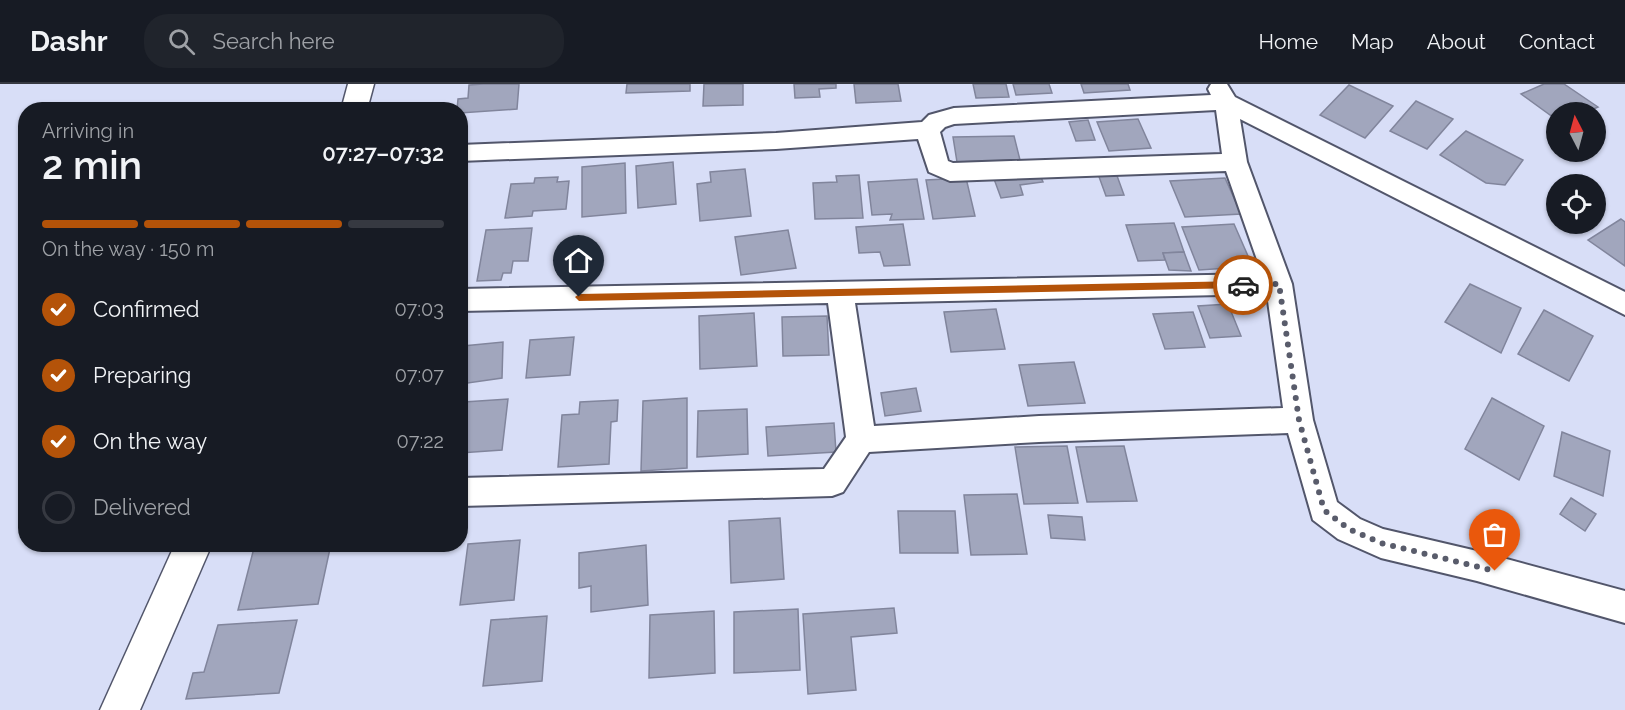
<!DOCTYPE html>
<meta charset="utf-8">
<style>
:root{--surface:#171b24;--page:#20242c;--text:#f1f3f6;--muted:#9ea1a6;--line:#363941;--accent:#b45309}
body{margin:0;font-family:Raleway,sans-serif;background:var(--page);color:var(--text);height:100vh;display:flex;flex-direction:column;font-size:22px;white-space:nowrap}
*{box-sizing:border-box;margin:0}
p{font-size:20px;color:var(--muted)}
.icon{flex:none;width:33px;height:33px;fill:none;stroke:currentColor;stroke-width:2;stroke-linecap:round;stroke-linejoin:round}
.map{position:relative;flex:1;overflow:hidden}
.panel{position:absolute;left:18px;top:18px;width:450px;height:450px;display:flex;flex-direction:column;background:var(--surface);border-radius:24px;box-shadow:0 2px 4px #0004}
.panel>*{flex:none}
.needle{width:39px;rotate:354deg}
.controls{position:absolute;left:1546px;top:18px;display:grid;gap:12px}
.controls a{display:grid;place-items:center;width:60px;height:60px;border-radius:50%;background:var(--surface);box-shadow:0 2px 4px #0004;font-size:30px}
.pin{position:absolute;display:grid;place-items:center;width:51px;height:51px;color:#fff;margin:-62px -26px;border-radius:50% 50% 50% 0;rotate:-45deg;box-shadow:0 0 6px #0007}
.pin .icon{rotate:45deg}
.courier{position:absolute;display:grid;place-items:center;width:60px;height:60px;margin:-30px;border:4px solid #b45309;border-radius:50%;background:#fff;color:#222;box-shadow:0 2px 8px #0007}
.summary em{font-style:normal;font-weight:600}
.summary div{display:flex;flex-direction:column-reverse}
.summary{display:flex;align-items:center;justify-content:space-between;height:102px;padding:0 24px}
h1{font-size:39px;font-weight:600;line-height:45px}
.bar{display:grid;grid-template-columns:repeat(4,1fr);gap:9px 6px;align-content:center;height:72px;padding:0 24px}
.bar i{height:8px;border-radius:4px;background:var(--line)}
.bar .active{background:var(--accent)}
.bar p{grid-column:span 4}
ol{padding:0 24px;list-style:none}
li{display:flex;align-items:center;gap:18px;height:66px}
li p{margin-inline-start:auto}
li .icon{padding:6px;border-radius:50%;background:var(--accent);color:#fff;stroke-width:4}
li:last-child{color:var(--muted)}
li i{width:33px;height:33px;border:3px solid var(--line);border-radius:50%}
header{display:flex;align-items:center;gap:36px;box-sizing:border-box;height:84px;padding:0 30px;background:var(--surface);border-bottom:2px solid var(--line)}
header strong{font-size:28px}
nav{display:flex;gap:33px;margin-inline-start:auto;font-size:21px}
.search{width:420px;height:54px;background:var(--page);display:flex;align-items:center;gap:15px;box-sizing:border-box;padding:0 21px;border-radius:24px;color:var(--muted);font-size:22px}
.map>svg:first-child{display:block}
</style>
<header>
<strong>Dashr</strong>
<div class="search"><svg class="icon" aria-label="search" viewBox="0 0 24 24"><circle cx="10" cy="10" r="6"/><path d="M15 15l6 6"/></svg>Search here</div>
<nav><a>Home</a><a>Map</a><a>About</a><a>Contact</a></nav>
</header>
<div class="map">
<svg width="1625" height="626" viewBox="0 0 1625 626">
<rect width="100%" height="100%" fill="#d8def7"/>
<g fill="#a1a6bd" stroke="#81859c" stroke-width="1.5">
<polygon points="483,0 519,0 517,25 460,29 460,26 457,26 458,15 468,14 469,1"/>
<polygon points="627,0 690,0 690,7 626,9"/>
<polygon points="704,0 743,0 743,21 703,22"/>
<polygon points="794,0 836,0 836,4 819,5 820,13 795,14"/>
<polygon points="854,0 898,0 901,17 856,19"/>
<polygon points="973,0 1006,0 1009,13 976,14"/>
<polygon points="1013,0 1049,0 1052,9 1016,11"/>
<polygon points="1081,0 1128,0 1130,6 1084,9"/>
<polygon points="1544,0 1564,0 1598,23 1587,28 1557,28 1557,36 1521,10"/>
<polygon points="1349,1 1393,22 1365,54 1320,31"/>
<polygon points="1416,17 1453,35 1427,65 1390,47"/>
<polygon points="1138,35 1151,64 1109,67 1097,38"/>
<polygon points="1088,36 1095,56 1076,57 1069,38"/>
<polygon points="1466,47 1523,76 1505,101 1486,99 1440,71"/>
<polygon points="1014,52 1020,76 957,78 953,53"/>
<polygon points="673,78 676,120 638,124 636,82"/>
<polygon points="625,79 626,129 582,133 582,83"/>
<polygon points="745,85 751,132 700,137 697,100 711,98 710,88"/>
<polygon points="1116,89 1124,111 1106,112 1098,90"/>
<polygon points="859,91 863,134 815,135 813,99 837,98 836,92"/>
<polygon points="1040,91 1043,98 1020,101 1023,111 1001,114 994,95"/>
<polygon points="558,93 557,98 569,97 566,125 533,127 532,132 505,134 511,100 534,99 535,94"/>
<polygon points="966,94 975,132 933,135 926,96"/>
<polygon points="1225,94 1241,130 1185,133 1170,97"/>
<polygon points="917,95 924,135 890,136 892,130 872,131 868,98"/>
<polygon points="1621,135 1625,138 1625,182 1588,156"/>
<polygon points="1174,139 1184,168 1163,169 1165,176 1138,177 1126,141"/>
<polygon points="903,140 910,181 884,182 880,168 859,169 856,143"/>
<polygon points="1234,140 1255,188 1231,189 1229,184 1199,186 1182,143"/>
<polygon points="532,144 528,177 513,177 511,189 503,189 501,196 477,197 486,146"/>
<polygon points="460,145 467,145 460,172"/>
<polygon points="788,146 796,184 741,191 735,153"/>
<polygon points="1184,168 1191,187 1169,186 1163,169"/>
<polygon points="1470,200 1521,224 1501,269 1445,238"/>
<polygon points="1228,220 1241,252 1210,254 1198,222"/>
<polygon points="996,225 1005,265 951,268 944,228"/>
<polygon points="1544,226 1593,252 1569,297 1518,270"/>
<polygon points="1193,228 1205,263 1165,265 1153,230"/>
<polygon points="754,229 757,282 700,285 699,232"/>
<polygon points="827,232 829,271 783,272 782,233"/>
<polygon points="574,253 570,291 526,294 530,256"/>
<polygon points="503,258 502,294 461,300 463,262"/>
<polygon points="1074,278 1085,319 1028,322 1019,281"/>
<polygon points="916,304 921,327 885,332 881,309"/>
<polygon points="687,314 687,384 641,387 643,317"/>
<polygon points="1492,314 1544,342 1519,396 1465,365"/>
<polygon points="508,315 502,366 460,369 460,343 464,318"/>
<polygon points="618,316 617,337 611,338 609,380 558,383 562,331 579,330 580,318"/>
<polygon points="747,325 748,370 697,373 698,327"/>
<polygon points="834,339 836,368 768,372 766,343"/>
<polygon points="1562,348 1610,367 1603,412 1554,392"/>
<polygon points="1067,362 1078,419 1024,420 1015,363"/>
<polygon points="1124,362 1137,417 1087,418 1076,363"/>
<polygon points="1017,410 1027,470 971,471 964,411"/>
<polygon points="1571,414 1596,430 1585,447 1560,430"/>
<polygon points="898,427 955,427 958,469 900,469"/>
<polygon points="1048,431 1082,433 1085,456 1051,454"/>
<polygon points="780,434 784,495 731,499 729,437"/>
<polygon points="520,456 514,516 460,521 468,460"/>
<polygon points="255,460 331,460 318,520 238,526"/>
<polygon points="646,461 648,521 591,528 591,502 579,504 579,469"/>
<polygon points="894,524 897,549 851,553 856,606 808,610 803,530"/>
<polygon points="798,525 800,586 734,589 734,528"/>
<polygon points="714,527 715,589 649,594 650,531"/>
<polygon points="547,532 542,597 483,602 491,536"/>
<polygon points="297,536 279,609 186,615 193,589 204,588 218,541"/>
</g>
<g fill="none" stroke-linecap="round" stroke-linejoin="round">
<defs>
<path id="street" d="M1211 0H1227L1235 13 1625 208V231L1240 35 1247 78 1292 200 1313 336 1337 418 1360 435 1383 445 1477 467 1625 507V539L1477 497 1381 474 1338 455 1313 436 1288 349 1039 358 869 368 843 408 832 412 460 422V394L824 385 846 353 828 219 460 227V205L1262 190 1226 87 950 97 929 88 918 55 776 65 460 77V61L776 49 922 38 929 31 954 24 1211 11 1208 5ZM1216 26 1222 70 953 79 948 77 940 48 945 43 954 40ZM1267 210 1283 324 1039 332 874 342 855 219Z"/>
<g id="secondary">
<polygon points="348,0 374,0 367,26 341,26"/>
<polygon points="175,460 212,460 140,626 100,626"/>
</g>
</defs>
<use href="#street" stroke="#52566b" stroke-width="4"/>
<use href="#secondary" stroke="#52566b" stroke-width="3"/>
<use href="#street" fill="#fff" fill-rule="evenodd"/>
<use href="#secondary" fill="#fff" fill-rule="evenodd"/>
</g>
<polygon fill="#b45309" points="1243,197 1247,201 1243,204 579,217 575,213 579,210"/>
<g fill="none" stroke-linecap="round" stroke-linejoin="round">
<polyline stroke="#595c6b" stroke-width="6" stroke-dasharray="0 10.8" points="1243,201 1279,200 1299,336 1324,426 1349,445 1381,459 1495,487"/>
</g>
</svg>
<div class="controls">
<a><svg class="needle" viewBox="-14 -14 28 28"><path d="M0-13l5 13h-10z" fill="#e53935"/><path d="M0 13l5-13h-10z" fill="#9ea1a6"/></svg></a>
<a><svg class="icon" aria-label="locate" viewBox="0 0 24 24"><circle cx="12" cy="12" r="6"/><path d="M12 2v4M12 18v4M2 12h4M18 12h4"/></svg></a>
</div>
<div class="pin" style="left:1495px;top:487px;background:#ea580c"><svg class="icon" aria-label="bag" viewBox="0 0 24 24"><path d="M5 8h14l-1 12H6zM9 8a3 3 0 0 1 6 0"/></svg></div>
<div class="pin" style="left:579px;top:213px;background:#1f2937"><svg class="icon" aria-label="home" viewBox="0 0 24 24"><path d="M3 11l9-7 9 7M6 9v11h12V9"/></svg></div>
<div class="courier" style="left:1243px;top:201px"><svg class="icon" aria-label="car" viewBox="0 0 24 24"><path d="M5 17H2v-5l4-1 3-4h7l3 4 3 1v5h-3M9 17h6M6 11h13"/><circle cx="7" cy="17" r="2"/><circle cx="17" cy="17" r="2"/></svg></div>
<section class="panel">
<div class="summary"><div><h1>2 min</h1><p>Arriving in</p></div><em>07:27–07:32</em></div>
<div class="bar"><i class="active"></i><i class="active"></i><i class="active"></i><i></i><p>On the way · 150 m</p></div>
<ol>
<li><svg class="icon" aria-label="check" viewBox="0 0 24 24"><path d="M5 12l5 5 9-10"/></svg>Confirmed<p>07:03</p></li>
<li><svg class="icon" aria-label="check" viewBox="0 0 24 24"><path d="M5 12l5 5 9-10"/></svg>Preparing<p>07:07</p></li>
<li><svg class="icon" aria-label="check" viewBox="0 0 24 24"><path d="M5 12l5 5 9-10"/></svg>On the way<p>07:22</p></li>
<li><i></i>Delivered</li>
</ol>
</section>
</div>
